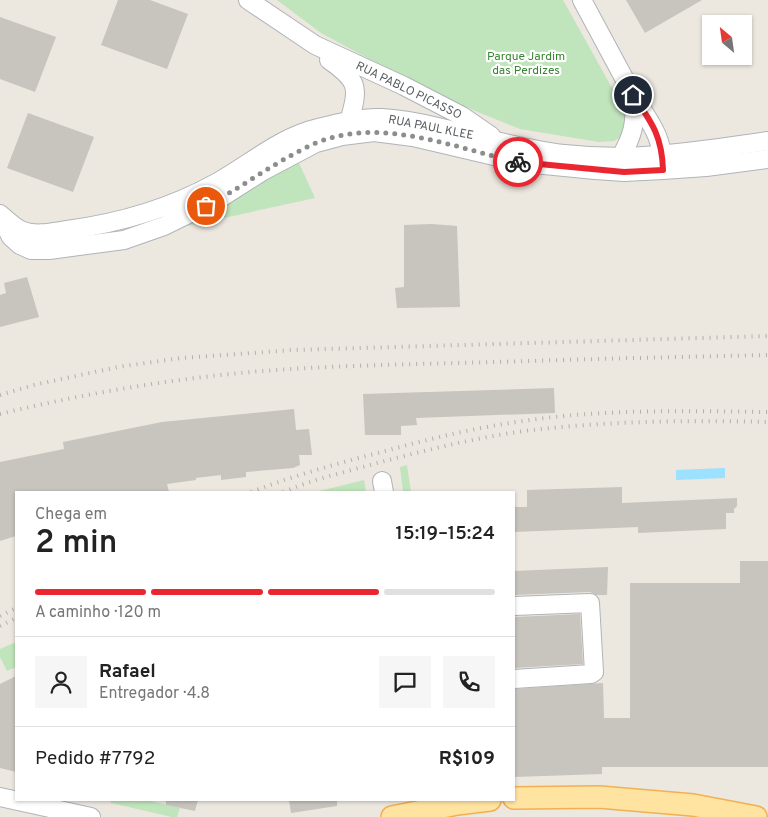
<!DOCTYPE html>
<html lang="pt">
<meta charset="utf-8">
<style>
:root{--surface:#fff;--page:#f6f6f6;--text:#222;--muted:#767676;--line:#e0e0e0;--accent:#ea2731}
body{margin:0;font-family:Overpass,sans-serif;background:var(--page);color:var(--text);height:100vh;display:flex;flex-direction:column;font-size:19px;white-space:nowrap}
*{box-sizing:border-box;margin:0}
p{font-size:16px;color:var(--muted)}
.icon{flex:none;width:28px;height:28px;fill:none;stroke:currentColor;stroke-width:2;stroke-linecap:round;stroke-linejoin:round}
.map{position:relative;flex:1;overflow:hidden}
.sheet{position:absolute;left:15px;top:491px;width:500px;height:310px;display:flex;flex-direction:column;background:var(--surface);border-radius:0px;box-shadow:0 1px 4px #0004}
.sheet>*{flex:none}
.needle{width:32px;rotate:331deg}
.controls{position:absolute;left:702px;top:15px;display:grid;gap:10px}
.controls a{display:grid;place-items:center;width:50px;height:50px;border-radius:0px;background:var(--surface);box-shadow:0 1px 4px #0004;font-size:25px}
.pin{position:absolute;display:grid;place-items:center;width:42px;height:42px;color:#fff;margin:-21px;border:2px solid #fff;border-radius:50%;box-shadow:0 1px 5px #0007}
.courier{position:absolute;display:grid;place-items:center;width:50px;height:50px;margin:-25px;border:4px solid #ea2731;border-radius:50%;background:#fff;color:#222;box-shadow:0 1px 6px #0007}
.headline em{font-style:normal;font-weight:600}
.headline div{display:flex;flex-direction:column-reverse}
.headline{display:flex;align-items:center;justify-content:space-between;height:85px;padding:0 20px}
h1{font-size:32px;font-weight:600;line-height:38px}
.bar{display:grid;grid-template-columns:repeat(4,1fr);gap:8px 5px;align-content:center;height:60px;padding:0 20px}
.bar i{height:6px;border-radius:4px;background:var(--line)}
.bar .active{background:var(--accent)}
.bar p{grid-column:span 4}
.line{display:flex;align-items:center;gap:12px;padding:0 20px;border-top:1px solid var(--line)}
.line div{flex:1}
.round{display:grid;place-items:center;flex:none;width:52px;height:52px;border-radius:0px;background:var(--page)}
.map>svg:first-child{display:block}
</style>
<div class="map">
<svg width="768" height="817" viewBox="0 0 768 817">
<rect width="100%" height="100%" fill="#ece7df"/>
<g fill="#c0e4bb">
<polygon points="277,0 563,0 621,104 627,121 623,136 614,141 599,142 520,129 436,95 321,33"/>
<polygon points="298,161 315,198 164,231"/>
<polygon points="407,465 411,492 403,492 400,467"/>
<polygon points="364,480 366,492 316,492"/>
<polygon points="16,642 16,667 7,671 0,657 0,649"/>
<polygon points="111,800 147,800 180,808 177,817 172,817 111,803"/>
</g>
<polygon fill="#9ce1ff" points="725,468 725,478 676,480 676,470"/>
<g fill="#c8c4be">
<polygon points="118,0 150,0 188,14 167,69 101,45"/>
<polygon points="626,0 702,0 645,33"/>
<polygon points="0,17 56,37 35,92 0,79"/>
<polygon points="28,113 94,137 73,192 7,168"/>
<polygon points="432,224 457,226 460,307 397,308 395,288 404,287 404,225"/>
<polygon points="27,277 39,317 0,327 0,295 6,293 4,283"/>
<polygon points="554,388 555,413 416,418 417,425 401,426 401,435 365,435 363,394"/>
<polygon points="294,409 296,430 309,429 312,455 299,455 300,465 293,468 246,472 246,477 221,480 221,475 196,478 196,480 167,484 169,492 16,492 16,536 0,541 0,462 64,449 63,442 162,422"/>
<polygon points="622,487 622,503 737,498 737,506 734,509 734,513 726,513 726,529 638,533 638,527 514,532 514,507 527,507 527,490"/>
<polygon points="740,561 768,561 768,767 602,767 602,774 514,777 514,689 603,683 604,718 630,718 630,583 740,583"/>
<polygon points="608,567 607,595 596,595 590,592 514,595 514,571"/>
<polygon points="580,614 583,664 514,668 514,617"/>
<polygon points="16,676 16,772 0,768 0,684"/>
<polygon points="166,800 198,800 195,811 166,805"/>
<polygon points="289,800 337,800 337,806 291,813"/>
</g>
<g fill="none" stroke-linecap="round" stroke-linejoin="round">
<defs>
<g id="minor">
<polyline points="248,0 315,45 404,86 462,116 491,136"/>
<path d="M582 0C599 31 615 62 632 93 647 120 662 132 663 166"/>
<path d="M329 60C359 81 359 87 349 122"/>
<path d="M620 158C633 136 636 123 634 98"/>
<path d="M0 214C7 220 15 228 23 231 37 236 53 232 67 230 120 223 169 209 216 183 250 164 280 137 318 128 338 123 362 117 382 118 402 119 422 123 442 128 482 137 522 149 564 154 636 162 697 151 768 141"/>
<polyline points="0,216 11,237 20,245 31,250 49,250 124,240 164,226 219,199 263,171 316,143 342,136 374,132 413,137 524,163 595,170 624,172 663,170 706,167 768,159"/>
<polyline points="382,481 384,492"/>
<polyline points="514,606 590,603 594,672 591,674 514,679"/>
<polyline points="0,797 91,817"/>
</g>
<g id="major">
<polyline points="514,798 599,797 693,805 756,817"/>
<polyline points="392,817 457,804 490,800"/>
</g>
</defs>
<use href="#minor" stroke="#b0b4b8" stroke-width="20"/>
<use href="#major" stroke="#f2b052" stroke-width="24"/>
<use href="#minor" stroke="#fff" stroke-width="18"/>
<use href="#major" stroke="#ffe3a1" stroke-width="21"/>
<g stroke="#afb0b1" stroke-width="4" stroke-dasharray="1 6" stroke-linecap="butt">
<polyline points="0,395 34,385 118,367 181,358 293,350 768,336"/>
<path d="M0 414C90 392 183 377 275 370 349 365 423 364 496 362 587 359 677 357 768 355"/>
<path d="M251 492C293 476 335 464 378 453 428 439 478 427 530 420 608 409 689 411 768 412"/>
<path d="M283 492C314 479 349 471 381 462 431 449 482 436 533 430 609 421 692 420 768 422"/>
<polyline points="0,616 16,608"/>
<polyline points="0,626 16,618"/>
</g>
</g>
<g fill="none" stroke-linecap="round" stroke-linejoin="round">
<path stroke="#8c8d8d" stroke-width="5" stroke-dasharray="0 9" d="M206 206C243 187 277 160 316 143 381 116 454 148 518 162"/>
<path stroke="#ea2731" stroke-width="6" d="M518 162 624 172 663 170C662 136 652 123 633 95"/>
</g>
<g text-anchor="middle" stroke-width="4.5" stroke-linejoin="round" paint-order="stroke">
<g font-size="12" fill="#3a8533" stroke="#fff">
<text x="526" y="60">Parque Jardim<tspan x="526" dy="14">das Perdizes</tspan></text>
</g>
<g font-size="12" fill="#585d61" stroke="#fff">
<text transform="translate(409 90) rotate(26)" y="4">RUA PABLO PICASSO</text>
<text transform="translate(431 127) rotate(11)" y="4">RUA PAUL KLEE</text>
</g>
</g>
</svg>
<div class="controls">
<a><svg class="needle" viewBox="-14 -14 28 28"><path d="M0-13l5 13h-10z" fill="#e53935"/><path d="M0 13l5-13h-10z" fill="#767676"/></svg></a>
</div>
<div class="pin" style="left:206px;top:206px;background:#ea580c"><svg class="icon" aria-label="bag" viewBox="0 0 24 24"><path d="M5 8h14l-1 12H6zM9 8a3 3 0 0 1 6 0"/></svg></div>
<div class="pin" style="left:633px;top:95px;background:#1f2937"><svg class="icon" aria-label="home" viewBox="0 0 24 24"><path d="M3 11l9-7 9 7M6 9v11h12V9"/></svg></div>
<div class="courier" style="left:518px;top:162px"><svg class="icon" aria-label="bike" viewBox="0 0 24 24"><circle cx="6" cy="16" r="4"/><circle cx="18" cy="16" r="4"/><path d="M6 16l4-8h5l3 8M10 8l3 8H6M13 5h3"/></svg></div>
<section class="sheet">
<div class="headline"><div><h1>2 min</h1><p>Chega em</p></div><em>15:19–15:24</em></div>
<div class="bar"><i class="active"></i><i class="active"></i><i class="active"></i><i></i><p>A caminho · 120 m</p></div>
<div class="line" style="height:90px"><a class="round"><svg class="icon" aria-label="person" viewBox="0 0 24 24"><circle cx="12" cy="8" r="4"/><path d="M4 21q1-7 8-7t8 7"/></svg></a><div><b>Rafael</b><p>Entregador · 4.8</p></div><a class="round"><svg class="icon" aria-label="chat" viewBox="0 0 24 24"><path d="M4 5h16v11H9l-5 4z"/></svg></a><a class="round"><svg class="icon" aria-label="phone" viewBox="0 0 24 24"><path d="M5 4h4l2 5-3 2q2 4 5 5l2-3 5 2v4C11 20 4 13 5 4z"/></svg></a></div>
<div class="line" style="height:65px"><div>Pedido #7792</div><b>R$109</b></div>
</section>
</div>
